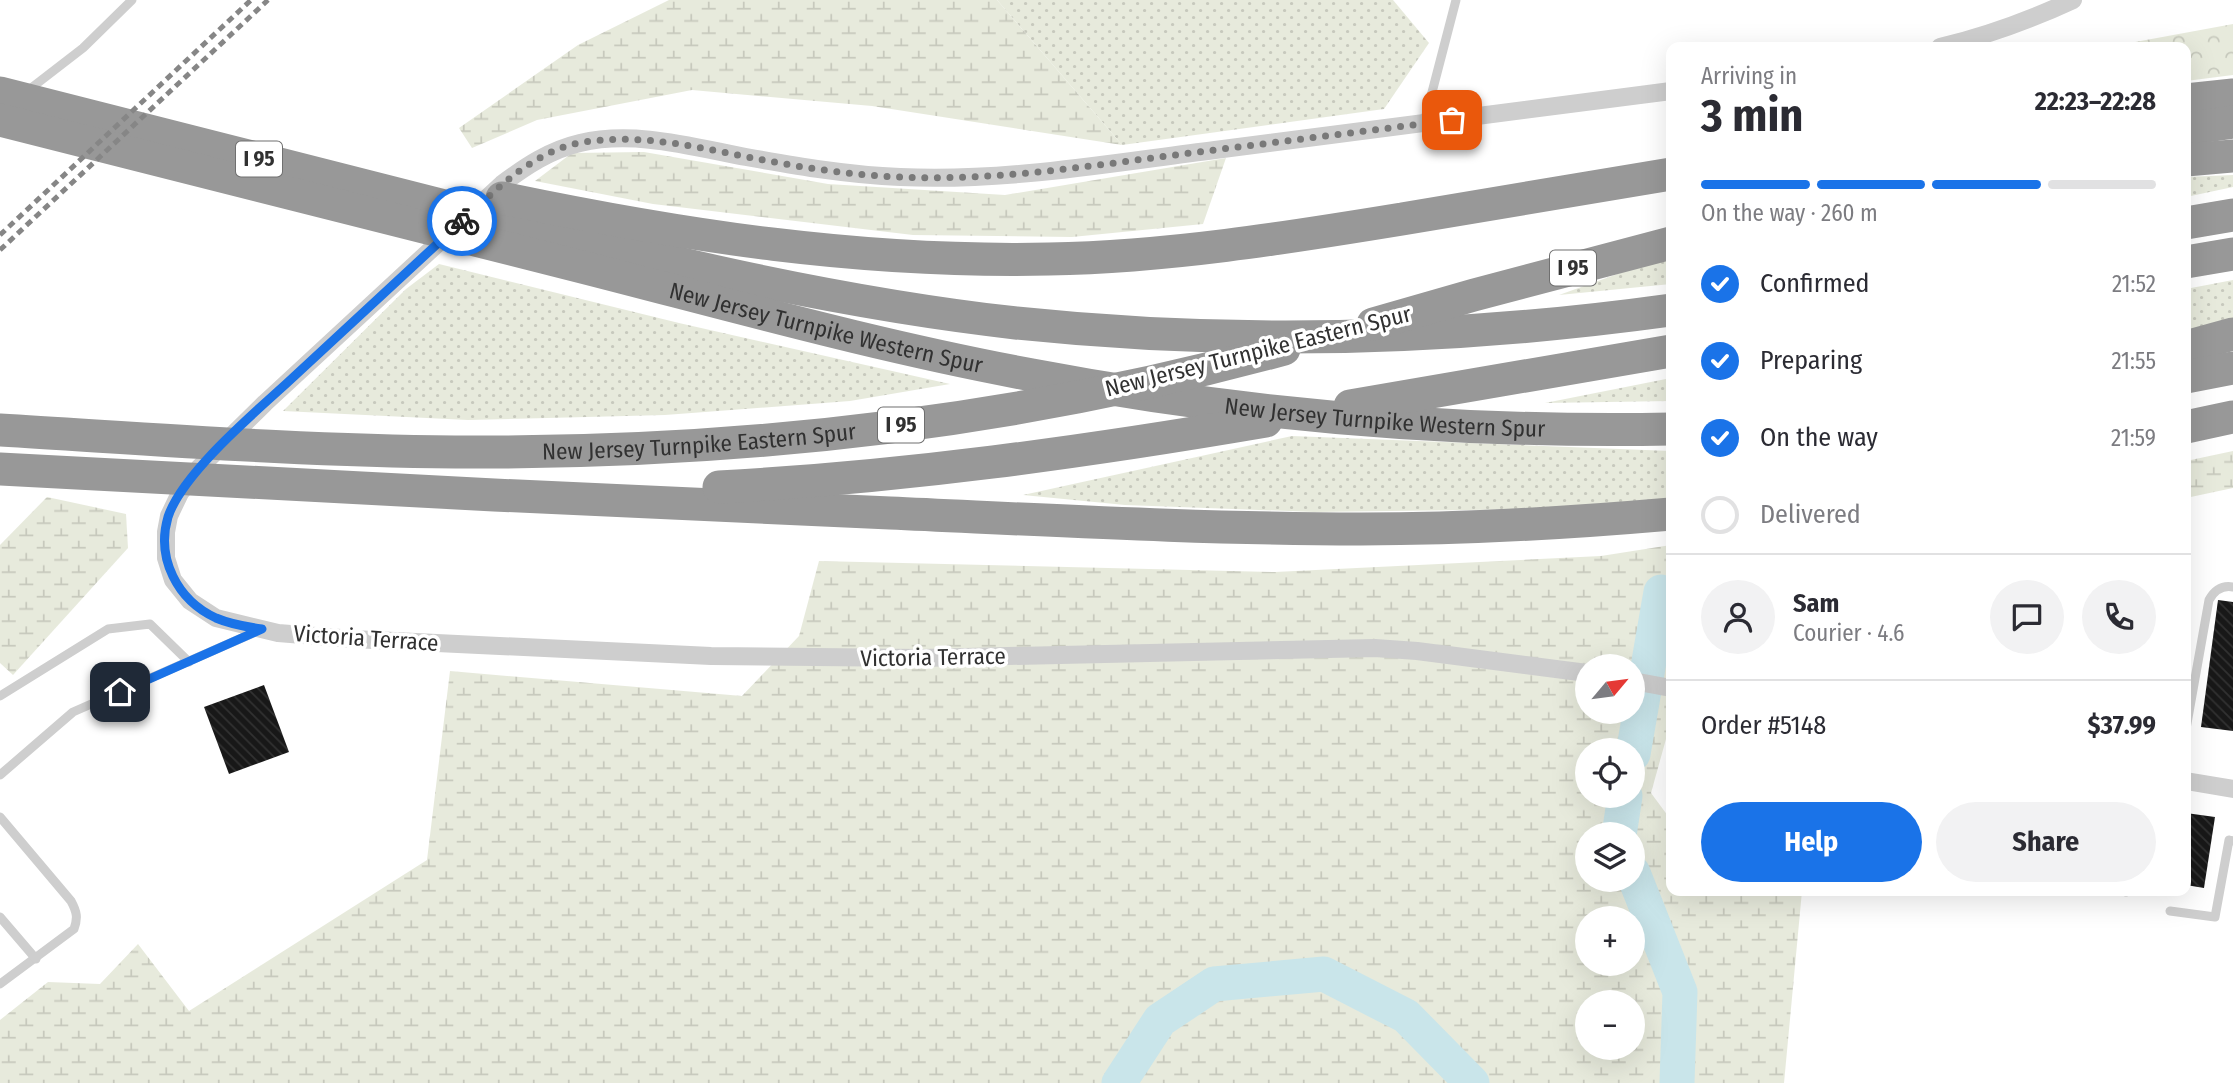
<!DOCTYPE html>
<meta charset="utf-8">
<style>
:root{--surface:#fff;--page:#f2f2f3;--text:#2b2b33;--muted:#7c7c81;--line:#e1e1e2;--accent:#1a73e8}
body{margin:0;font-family:"Fira Sans Condensed",sans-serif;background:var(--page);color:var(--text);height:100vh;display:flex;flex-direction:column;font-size:26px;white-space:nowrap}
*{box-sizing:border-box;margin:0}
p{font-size:23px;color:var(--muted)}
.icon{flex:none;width:38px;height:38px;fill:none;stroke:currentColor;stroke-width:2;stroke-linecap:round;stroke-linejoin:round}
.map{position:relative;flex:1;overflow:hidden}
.details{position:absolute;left:1666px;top:42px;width:525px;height:854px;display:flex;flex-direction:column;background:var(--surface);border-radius:14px;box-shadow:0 7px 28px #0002}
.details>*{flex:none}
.needle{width:46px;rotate:61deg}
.buttons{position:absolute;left:1575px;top:654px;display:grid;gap:14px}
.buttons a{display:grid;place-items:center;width:70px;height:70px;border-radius:50%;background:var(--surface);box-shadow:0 7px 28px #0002;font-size:35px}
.pin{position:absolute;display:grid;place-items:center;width:60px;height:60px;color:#fff;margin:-30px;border-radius:14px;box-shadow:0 4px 10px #0006}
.courier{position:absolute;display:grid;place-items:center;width:70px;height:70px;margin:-35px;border:5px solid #1a73e8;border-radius:50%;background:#fff;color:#222;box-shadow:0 2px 9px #0007}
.headline em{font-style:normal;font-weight:700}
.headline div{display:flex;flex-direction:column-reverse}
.headline{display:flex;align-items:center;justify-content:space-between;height:119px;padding:0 35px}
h1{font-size:46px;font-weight:700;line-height:52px}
.bar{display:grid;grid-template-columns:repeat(4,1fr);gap:10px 7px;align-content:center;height:84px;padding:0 35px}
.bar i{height:9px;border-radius:5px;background:var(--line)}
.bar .on{background:var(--accent)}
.bar p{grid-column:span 4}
.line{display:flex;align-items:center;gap:18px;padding:0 35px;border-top:2px solid var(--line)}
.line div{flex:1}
.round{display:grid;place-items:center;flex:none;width:74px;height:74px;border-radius:37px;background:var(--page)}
ol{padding:0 35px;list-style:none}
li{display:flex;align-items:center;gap:21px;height:77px}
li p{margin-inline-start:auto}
li .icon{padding:7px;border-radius:50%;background:var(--accent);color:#fff;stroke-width:4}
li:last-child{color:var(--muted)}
li i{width:38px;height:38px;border:4px solid var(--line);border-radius:50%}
.button{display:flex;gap:14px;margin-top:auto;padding:14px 35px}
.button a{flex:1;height:80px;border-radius:42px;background:var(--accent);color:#fff;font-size:28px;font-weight:700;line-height:80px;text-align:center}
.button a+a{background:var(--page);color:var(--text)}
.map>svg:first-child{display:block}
</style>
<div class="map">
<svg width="2233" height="1083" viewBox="0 0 2233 1083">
<defs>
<pattern id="grass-dots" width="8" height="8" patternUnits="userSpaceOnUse" patternTransform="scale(1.75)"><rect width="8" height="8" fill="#e7eadc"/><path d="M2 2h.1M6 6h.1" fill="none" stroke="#c7c9bd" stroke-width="1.8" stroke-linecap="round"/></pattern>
<pattern id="forest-crowns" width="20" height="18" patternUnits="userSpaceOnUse" patternTransform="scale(1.75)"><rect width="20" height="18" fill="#e7eadc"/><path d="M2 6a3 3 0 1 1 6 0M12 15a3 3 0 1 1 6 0" fill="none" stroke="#c7c9bd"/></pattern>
<pattern id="wetland-marsh" width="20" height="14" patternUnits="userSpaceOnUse" patternTransform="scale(1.75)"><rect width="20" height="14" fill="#e7eadc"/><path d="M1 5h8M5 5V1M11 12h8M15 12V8" fill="none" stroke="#c7c9bd"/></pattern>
<pattern id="building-back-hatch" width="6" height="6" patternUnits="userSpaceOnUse" patternTransform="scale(1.75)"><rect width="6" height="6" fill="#181818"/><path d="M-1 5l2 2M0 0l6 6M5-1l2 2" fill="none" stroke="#313131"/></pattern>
</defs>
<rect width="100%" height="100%" fill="#fff"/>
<g fill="url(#grass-dots)">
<polygon points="997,0 1393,0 1429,43 1384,109 1122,145"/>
<polygon points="2233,175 2233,187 2186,197 2186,177"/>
<polygon points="1671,259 1671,284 1559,295 1637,267"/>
<polygon points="439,264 679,323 950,384 850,401 665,415 468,420 283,411 406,289"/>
<polygon points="2233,280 2233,320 2186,331 2186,289"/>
<polygon points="1671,378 1671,401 1545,403"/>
<polygon points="1292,436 1671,451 1671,503 1621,508 1314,512 1125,505 1023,495"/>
</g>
<polygon fill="url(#forest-crowns)" points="2233,24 2233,75 2186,81 2186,47 2108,47"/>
<g fill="url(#wetland-marsh)" fill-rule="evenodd">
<polygon points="669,0 997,0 1122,145 872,106 692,90 537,120 472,148 459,128 578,45"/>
<polygon points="644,152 828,184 1005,195 1226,158 1203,224 1072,237 913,235 653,204 535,181 572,153"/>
<polygon points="2233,451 2233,488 2186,498 2186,461"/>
<polygon points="47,497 126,514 128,548 13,675 0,663 0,545"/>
<path d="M1671 545V721L1651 793 1671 820V891H1802L1784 1083H0V1020L48 982 100 984 138 944 189 1011 427 860 450 671 742 696 799 636 819 561 1275 572 1601 556ZM1587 667H1633V712H1587ZM1587 751H1633V796H1587ZM1587 835H1633V880H1587ZM1587 919H1633V964H1587ZM1587 1003H1633V1048H1587Z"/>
</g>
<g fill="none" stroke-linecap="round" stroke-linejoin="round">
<g stroke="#c9e5ea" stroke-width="35">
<polyline points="1633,754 1661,592"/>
<polyline points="1619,835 1625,796"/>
<polyline points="1633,873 1680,992 1677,1083"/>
<polyline points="1119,1083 1160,1020 1214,984 1324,974 1406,1016 1472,1083"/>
</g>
</g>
<g fill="url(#building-back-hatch)">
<polygon points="2218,600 2233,602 2233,731 2201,727"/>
<polygon points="264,685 289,752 229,774 204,707"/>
<polygon points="2186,813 2215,817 2204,888 2186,885"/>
</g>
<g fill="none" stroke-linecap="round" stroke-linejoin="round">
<g stroke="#cecece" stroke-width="9">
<polyline points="26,92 83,48 132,0"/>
<polyline points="1424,123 1456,0"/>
<polyline points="0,696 108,629 150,624 189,662"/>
<path d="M2186 729 2209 600C2214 591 2222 585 2233 587"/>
<polyline points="0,775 73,712 260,630"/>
<path d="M0 817 71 901C77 912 78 918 74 929L0 984"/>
<polyline points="2126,892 2126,891"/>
<polyline points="2170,911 2215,917 2229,840 2233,841"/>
<polyline points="0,917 36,959"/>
</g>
<g stroke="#cecece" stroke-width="18">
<path d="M1940 47C1986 36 2030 20 2073 0"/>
<path d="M1587 673 1417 651 1375 648 921 658 711 656 353 639 278 633 216 618 190 601 173 580 166 558V532L169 516 180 493 199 468 265 403 502 184C526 166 550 150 580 143 634 130 693 147 746 157 797 166 848 175 900 177 1005 182 1111 163 1215 150 1367 131 1519 111 1671 91"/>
<polyline points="1633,681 1671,688"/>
<polyline points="2186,781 2233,789"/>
</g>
<g stroke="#989898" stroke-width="33">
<path d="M0 93C155 132 309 172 464 211 646 257 828 302 1016 323 1234 346 1454 340 1671 310"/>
<polyline points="2186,100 2233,95"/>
<path id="s1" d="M0 120C194 169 388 218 582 267 731 305 880 347 1032 375 1242 415 1457 433 1671 429"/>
<polyline points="2186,129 2233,122"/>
<polyline points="2186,160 2233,156"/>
<path d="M502 198C684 236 862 263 1049 259 1167 257 1286 238 1402 219 1492 204 1582 189 1671 174"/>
<polyline points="2186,223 2233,215"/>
<polyline points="2186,262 2233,254"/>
<polyline points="1373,324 1474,295 1671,243"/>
<polyline points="2186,347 2233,334"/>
<polyline points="2186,377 2233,368"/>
<polyline points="1350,406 1671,351"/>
<polyline points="2186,427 2233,417"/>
<path id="s2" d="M0 430C151 439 303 451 455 452 734 454 1014 423 1284 349"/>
<path d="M0 469C297 485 593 501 890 513 1047 520 1204 529 1361 529 1464 529 1568 523 1671 514"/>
<path d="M719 487C904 477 1084 452 1266 421"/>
</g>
<g stroke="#868686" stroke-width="5" stroke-dasharray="7 5" stroke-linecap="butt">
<polyline points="0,235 251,0"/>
<polyline points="0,250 268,0"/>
</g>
</g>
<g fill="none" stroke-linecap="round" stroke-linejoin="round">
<path stroke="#797979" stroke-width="7" stroke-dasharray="0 12.6" d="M462 221C497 189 535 149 585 142 642 133 701 148 758 159 804 168 852 175 899 177 984 181 1069 169 1152 158 1252 145 1352 133 1452 120"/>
<path stroke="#1a73e8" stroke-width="9" d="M120 692 262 629C247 627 230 624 216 618 177 600 156 558 168 517 182 474 253 414 287 383 345 329 403 275 462 221"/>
</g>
<g text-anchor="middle" stroke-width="7" stroke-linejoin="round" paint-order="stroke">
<g fill="#fff" stroke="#6f6f6f" stroke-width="2">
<rect x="236" y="141.5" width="46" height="35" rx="5"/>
<rect x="1550" y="250.5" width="46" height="35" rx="5"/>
<rect x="878" y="407.5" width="46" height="35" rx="5"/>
</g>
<g font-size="21" font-weight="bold" fill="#313131">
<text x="259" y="166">I 95</text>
<text x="1573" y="275">I 95</text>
<text x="901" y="432">I 95</text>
</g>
<g font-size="23" fill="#313131" stroke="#fff">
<text dy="8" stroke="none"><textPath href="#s1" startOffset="852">New Jersey Turnpike Western Spur</textPath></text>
<text transform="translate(1258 351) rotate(-14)" y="8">New Jersey Turnpike Eastern Spur</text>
<text dy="8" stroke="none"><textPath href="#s1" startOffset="1419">New Jersey Turnpike Western Spur</textPath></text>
<text dy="8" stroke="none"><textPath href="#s2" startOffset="700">New Jersey Turnpike Eastern Spur</textPath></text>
<text transform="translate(366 638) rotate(4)" y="8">Victoria Terrace</text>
<text transform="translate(933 657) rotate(-1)" y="8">Victoria Terrace</text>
</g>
</g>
</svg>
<div class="buttons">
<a><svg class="needle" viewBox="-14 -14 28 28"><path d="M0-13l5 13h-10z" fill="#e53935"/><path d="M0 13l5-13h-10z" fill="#7c7c81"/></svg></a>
<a><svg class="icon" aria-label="locate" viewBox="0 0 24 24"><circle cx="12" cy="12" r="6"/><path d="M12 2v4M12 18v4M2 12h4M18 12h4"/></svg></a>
<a><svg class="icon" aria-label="layers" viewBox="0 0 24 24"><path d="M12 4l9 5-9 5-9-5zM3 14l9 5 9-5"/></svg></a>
<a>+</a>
<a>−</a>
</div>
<div class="pin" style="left:1452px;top:120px;background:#ea580c"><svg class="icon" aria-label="bag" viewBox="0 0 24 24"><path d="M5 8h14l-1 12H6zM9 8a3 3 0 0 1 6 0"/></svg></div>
<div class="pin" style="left:120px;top:692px;background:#1f2937"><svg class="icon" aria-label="home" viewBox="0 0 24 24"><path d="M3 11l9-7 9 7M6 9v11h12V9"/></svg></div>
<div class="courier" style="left:462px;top:221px"><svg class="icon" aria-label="bike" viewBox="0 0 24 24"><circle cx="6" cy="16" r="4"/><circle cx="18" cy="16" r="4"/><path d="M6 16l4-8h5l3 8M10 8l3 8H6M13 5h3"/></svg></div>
<section class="details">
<div class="headline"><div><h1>3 min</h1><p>Arriving in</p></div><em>22:23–22:28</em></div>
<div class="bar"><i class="on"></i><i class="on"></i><i class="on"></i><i></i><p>On the way · 260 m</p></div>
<ol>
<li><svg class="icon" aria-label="check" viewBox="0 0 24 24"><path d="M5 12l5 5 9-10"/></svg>Confirmed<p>21:52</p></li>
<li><svg class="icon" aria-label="check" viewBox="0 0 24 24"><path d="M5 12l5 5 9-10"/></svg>Preparing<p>21:55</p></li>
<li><svg class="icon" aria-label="check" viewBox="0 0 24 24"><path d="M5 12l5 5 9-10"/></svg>On the way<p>21:59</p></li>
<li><i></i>Delivered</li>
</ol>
<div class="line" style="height:126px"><a class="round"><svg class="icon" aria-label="person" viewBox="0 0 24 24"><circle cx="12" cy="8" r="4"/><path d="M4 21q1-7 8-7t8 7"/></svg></a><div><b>Sam</b><p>Courier · 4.6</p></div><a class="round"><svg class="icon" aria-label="chat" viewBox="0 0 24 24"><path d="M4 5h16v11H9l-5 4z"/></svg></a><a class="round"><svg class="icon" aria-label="phone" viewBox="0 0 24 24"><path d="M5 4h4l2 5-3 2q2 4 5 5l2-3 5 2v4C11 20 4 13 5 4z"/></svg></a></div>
<div class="line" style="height:91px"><div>Order #5148</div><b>$37.99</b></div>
<div class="button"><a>Help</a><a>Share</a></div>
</section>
</div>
